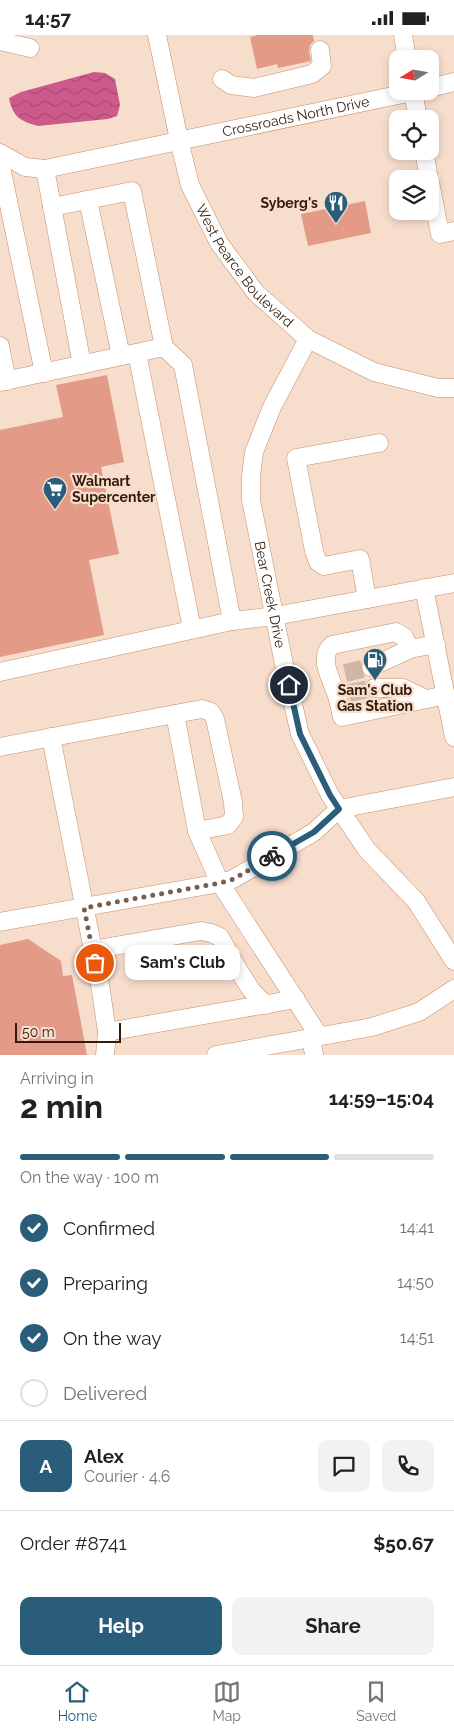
<!DOCTYPE html>
<meta charset="utf-8">
<style>
:root{--surface:#fff;--page:#f2f2f2;--text:#202124;--muted:#757577;--line:#e0e0e0;--accent:#295d79}
body{margin:0;font-family:Raleway,sans-serif;background:var(--page);color:var(--text);height:100vh;display:flex;flex-direction:column;font-size:19px;white-space:nowrap}
*{box-sizing:border-box;margin:0}
p{font-size:16px;color:var(--muted)}
.icon{flex:none;width:28px;height:28px;fill:none;stroke:currentColor;stroke-width:2;stroke-linecap:round;stroke-linejoin:round}
.map{position:relative;height:1020px;overflow:hidden}
.drawer{display:flex;flex-direction:column;background:var(--surface);flex:1}
.drawer>*{flex:none}
.needle{width:32px;rotate:259deg}
.fabs{position:absolute;left:389px;top:15px;display:grid;gap:10px}
.fabs a{display:grid;place-items:center;width:50px;height:50px;border-radius:10px;background:var(--surface);box-shadow:0 2px 8px #0003;font-size:25px}
.scale{position:absolute;left:15px;bottom:12px;width:106px;box-sizing:border-box;padding-left:5px;border:2px solid #321b0a;border-top:0;font-size:14px;line-height:18px;white-space:nowrap;color:#321b0a;-webkit-text-stroke:4px #f7ddcc;paint-order:stroke}
.pin{position:absolute;display:grid;place-items:center;width:42px;height:42px;color:#fff;margin:-21px;border:2px solid #fff;border-radius:50%;box-shadow:0 1px 5px #0007}
.courier{position:absolute;display:grid;place-items:center;width:50px;height:50px;margin:-25px;border:4px solid #295d79;border-radius:50%;background:#fff;color:#222;box-shadow:0 1px 6px #0007}
.bubble{position:absolute;height:35px;border-radius:10px;background:var(--surface);box-shadow:0 2px 8px #0003;font-size:16px;font-weight:700;line-height:35px;text-align:center}
.overview em{font-style:normal;font-weight:700}
.overview div{display:flex;flex-direction:column-reverse}
.overview{display:flex;align-items:center;justify-content:space-between;height:85px;padding:0 20px}
h1{font-size:32px;font-weight:700;line-height:38px}
.bar{display:grid;grid-template-columns:repeat(4,1fr);gap:8px 5px;align-content:center;height:60px;padding:0 20px}
.bar i{height:6px;border-radius:4px;background:var(--line)}
.bar .on{background:var(--accent)}
.bar p{grid-column:span 4}
.line{display:flex;align-items:center;gap:12px;padding:0 20px;border-top:1px solid var(--line)}
.line div{flex:1}
.round{display:grid;place-items:center;flex:none;width:52px;height:52px;border-radius:10px;background:var(--page)}
ol{padding:0 20px;list-style:none}
li{display:flex;align-items:center;gap:15px;height:55px}
li p{margin-inline-start:auto}
li .icon{padding:5px;border-radius:50%;background:var(--accent);color:#fff;stroke-width:4}
li:last-child{color:var(--muted)}
li i{width:28px;height:28px;border:2px solid var(--line);border-radius:50%}
.action{display:flex;gap:10px;margin-top:auto;padding:10px 20px}
.action a{flex:1;height:58px;border-radius:10px;background:var(--accent);color:#fff;font-size:20px;font-weight:700;line-height:58px;text-align:center}
.action a+a{background:var(--page);color:var(--text)}
.status{display:flex;justify-content:space-between;align-items:center;height:35px;padding:0 25px;background:var(--surface);direction:ltr}
.status svg{height:14px;fill:currentColor}
.tabs{display:flex;justify-content:space-around;align-items:center;height:70px;border-top:1px solid var(--line);background:var(--surface);font-size:14px;color:var(--muted)}
.tabs a{display:grid;justify-items:center;gap:2px}
.tabs .on{color:var(--accent)}
.map>svg:first-child{display:block}
</style>
<div class="status"><b>14:57</b><svg viewBox="0 0 49 12"><path d="M0 12V9h3v3zM5 12V6h3v6zM10 12V3h3v9zM15 12V0h3v12zM26 1h20v11H26zM47 4h2v5h-2z"/></svg></div>
<div class="map">
<svg width="454" height="1020" viewBox="0 0 454 1020">
<defs>
<pattern id="water-waves" width="16" height="10" patternUnits="userSpaceOnUse" patternTransform="scale(1.25)"><rect width="16" height="10" fill="#ce5a8c"/><path d="M0 5q4-4 8 0t8 0" fill="none" stroke="#a84a71"/></pattern>
</defs>
<rect width="100%" height="100%" fill="#f7ddcc"/>
<path fill="url(#water-waves)" d="M94 37 105 38 115 44 120 70 117 81 108 84 38 91C20 86 13 82 9 63L21 57Z"/>
<g fill="#e39a87">
<polygon points="258,0 313,0 314,6 310,10 309,16 311,26 278,33 277,29 257,34 250,2"/>
<polygon points="365,166 371,198 308,211 301,179"/>
<polygon points="107,340 124,427 101,432 119,519 89,525 104,600 0,622 0,395 63,382 56,350"/>
<polygon points="28,904 61,926 63,941 72,940 87,1020 0,1020 0,910"/>
</g>
<g fill="none" stroke-linecap="round" stroke-linejoin="round">
<g stroke="#d0b6a5" stroke-width="18" stroke-dasharray="18 9" stroke-linecap="butt">
<polyline points="345,638 371,632"/>
<polyline points="349,658 374,653"/>
</g>
<defs>
<g id="minor">
<path id="s1" d="M157 0 179 105 190 150 219 208 256 258 308 304 374 337 438 353H454"/>
<polyline points="403,0 407,24"/>
<polyline points="0,6 30,13"/>
<polyline points="222,44 231,50 254,53 312,39 322,31 320,15"/>
<polyline points="430,53 454,47"/>
<polyline points="413,56 418,84"/>
<polyline points="424,116 429,144"/>
<path id="s2" d="M0 118 25 132 45 134 417 56"/>
<polyline points="0,127 44,338"/>
<polyline points="45,134 82,330"/>
<polyline points="430,147 440,199 454,196"/>
<polyline points="88,165 121,321"/>
<polyline points="52,172 132,156 164,312"/>
<path id="s3" d="M308 304 272 372 254 417 251 441V465L285 634 300 699 330 760 367 815 416 866 454 926"/>
<polyline points="0,311 7,346"/>
<polyline points="137,318 192,594"/>
<polyline points="0,347 164,312 183,330 232,586 275,581 454,548"/>
<polyline points="424,553 454,702"/>
<polyline points="367,564 360,524 324,531 318,527 314,516 296,423 379,408"/>
<path d="M436 609 410 614 404 602 396 597 332 610C318 622 331 644 336 658 339 666 340 674 342 682L446 660"/>
<polyline points="371,632 410,614"/>
<polyline points="0,637 232,586"/>
<polyline points="374,653 403,653 426,664"/>
<polyline points="175,679 202,674 211,677 215,684 233,767 234,782 228,790 197,796"/>
<polyline points="51,702 101,956 107,997 105,1020"/>
<polyline points="0,712 175,679 197,796 220,848 319,1001"/>
<polyline points="0,887 220,848 233,844 314,797 339,774 454,752"/>
<polyline points="92,915 201,896 211,898 220,902 236,931 251,955 266,970"/>
<polyline points="107,997 296,964"/>
<polyline points="311,1002 314,1020"/>
<polyline points="216,1020 372,992 419,977 454,954"/>
</g>
</defs>
<use href="#minor" stroke="#c98d64" stroke-width="19"/>
<use href="#minor" stroke="#fff" stroke-width="18"/>
</g>
<g fill="none" stroke-linecap="round" stroke-linejoin="round">
<polyline stroke="#775f4e" stroke-width="5" stroke-dasharray="0 9" points="95,928 84,873 220,848 234,844 272,821"/>
<polyline stroke="#295d79" stroke-width="6" points="272,821 314,797 339,774 330,760 300,699 289,650"/>
</g>
<defs>
<symbol id="restaurant-pin" viewBox="-11 -11 22 30"><path d="M0 17L-7.5 6A9.5 9.5 0 1 1 7.5 6Z" fill="#295d79" stroke="#f7ddcc"/><path d="M-5-6h1v4h1v-4h1v4h1v-4h1v5L-1.5 .5V6h-2V.5L-5-1ZM5-6V6H3V1.5H1.5Q1.5-4 5-6Z" fill="#fff"/></symbol>
<symbol id="supermarket-pin" viewBox="-11 -11 22 30"><path d="M0 17L-7.5 6A9.5 9.5 0 1 1 7.5 6Z" fill="#295d79" stroke="#f7ddcc"/><path d="M-6-5.5h2.5l.6 2H6L4.5 2H-2.5L-4.4-4H-6ZM-1.5 3.2a1.3 1.3 0 1 0 .1 0ZM3 3.2a1.3 1.3 0 1 0 .1 0Z" fill="#fff"/></symbol>
<symbol id="fuel-pin" viewBox="-11 -11 22 30"><path d="M0 17L-7.5 6A9.5 9.5 0 1 1 7.5 6Z" fill="#295d79" stroke="#f7ddcc"/><path d="M-5.5-6h7V0h2V4h1.3V-2.5L3-4.5l.8-.8L6-3V5H2.5V1h-1V6h-7ZM-4.2-4.7v3.2H.2V-4.7Z" fill="#fff"/></symbol>
</defs>
<g fill-rule="evenodd">
<use href="#restaurant-pin" x="322" y="154" width="28" height="38"/>
<use href="#supermarket-pin" x="41" y="440" width="28" height="38"/>
<use href="#fuel-pin" x="361" y="611" width="28" height="38"/>
</g>
<g text-anchor="middle" stroke-width="4.5" stroke-linejoin="round" paint-order="stroke">
<g font-size="14" fill="#321b0a" stroke="#f7ddcc">
<text dy="5" stroke="none"><textPath href="#s2" startOffset="305">Crossroads North Drive</textPath></text>
<text dy="5" stroke="none"><textPath href="#s1" startOffset="252">West Pearce Boulevard</textPath></text>
<text dy="5" stroke="none"><textPath href="#s3" startOffset="270">Bear Creek Drive</textPath></text>
</g>
<g font-size="14" font-weight="bold" fill="#321b0a" stroke="#f7ddcc" text-anchor="end">
<text x="318" y="173">Syberg's</text>
<text x="72" y="451" text-anchor="start">Walmart<tspan x="72" dy="16">Supercenter</tspan></text>
<text x="375" y="660" text-anchor="middle">Sam's Club<tspan x="375" dy="16">Gas Station</tspan></text>
</g>
</g>
</svg>
<div class="fabs">
<a><svg class="needle" viewBox="-14 -14 28 28"><path d="M0-13l5 13h-10z" fill="#e53935"/><path d="M0 13l5-13h-10z" fill="#757577"/></svg></a>
<a><svg class="icon" aria-label="locate" viewBox="0 0 24 24"><circle cx="12" cy="12" r="6"/><path d="M12 2v4M12 18v4M2 12h4M18 12h4"/></svg></a>
<a><svg class="icon" aria-label="layers" viewBox="0 0 24 24"><path d="M12 4l9 5-9 5-9-5zM3 14l9 5 9-5"/></svg></a>
</div>
<div class="scale">50 m</div>
<div class="pin" style="left:95px;top:928px;background:#ea580c"><svg class="icon" aria-label="bag" viewBox="0 0 24 24"><path d="M5 8h14l-1 12H6zM9 8a3 3 0 0 1 6 0"/></svg></div>
<div class="pin" style="left:289px;top:650px;background:#1f2937"><svg class="icon" aria-label="home" viewBox="0 0 24 24"><path d="M3 11l9-7 9 7M6 9v11h12V9"/></svg></div>
<div class="courier" style="left:272px;top:821px"><svg class="icon" aria-label="bike" viewBox="0 0 24 24"><circle cx="6" cy="16" r="4"/><circle cx="18" cy="16" r="4"/><path d="M6 16l4-8h5l3 8M10 8l3 8H6M13 5h3"/></svg></div>
<div class="bubble" style="left:125px;top:910px;width:115px">Sam's Club</div>
</div>
<section class="drawer">
<div class="overview"><div><h1>2 min</h1><p>Arriving in</p></div><em>14:59–15:04</em></div>
<div class="bar"><i class="on"></i><i class="on"></i><i class="on"></i><i></i><p>On the way · 100 m</p></div>
<ol>
<li><svg class="icon" aria-label="check" viewBox="0 0 24 24"><path d="M5 12l5 5 9-10"/></svg>Confirmed<p>14:41</p></li>
<li><svg class="icon" aria-label="check" viewBox="0 0 24 24"><path d="M5 12l5 5 9-10"/></svg>Preparing<p>14:50</p></li>
<li><svg class="icon" aria-label="check" viewBox="0 0 24 24"><path d="M5 12l5 5 9-10"/></svg>On the way<p>14:51</p></li>
<li><i></i>Delivered</li>
</ol>
<div class="line" style="height:90px"><b class="round" style="background:var(--accent);color:#fff">A</b><div><b>Alex</b><p>Courier · 4.6</p></div><a class="round"><svg class="icon" aria-label="chat" viewBox="0 0 24 24"><path d="M4 5h16v11H9l-5 4z"/></svg></a><a class="round"><svg class="icon" aria-label="phone" viewBox="0 0 24 24"><path d="M5 4h4l2 5-3 2q2 4 5 5l2-3 5 2v4C11 20 4 13 5 4z"/></svg></a></div>
<div class="line" style="height:65px"><div>Order #8741</div><b>$50.67</b></div>
<div class="action"><a>Help</a><a>Share</a></div>
</section>
<nav class="tabs">
<a class="on"><svg class="icon" aria-label="home" viewBox="0 0 24 24"><path d="M3 11l9-7 9 7M6 9v11h12V9"/></svg>Home</a>
<a><svg class="icon" aria-label="map" viewBox="0 0 24 24"><path d="M3 6l6-2 6 2 6-2v14l-6 2-6-2-6 2zM9 4v14M15 6v14"/></svg>Map</a>
<a><svg class="icon" aria-label="saved" viewBox="0 0 24 24"><path d="M7 4h10v16l-5-4-5 4z"/></svg>Saved</a>
</nav>
